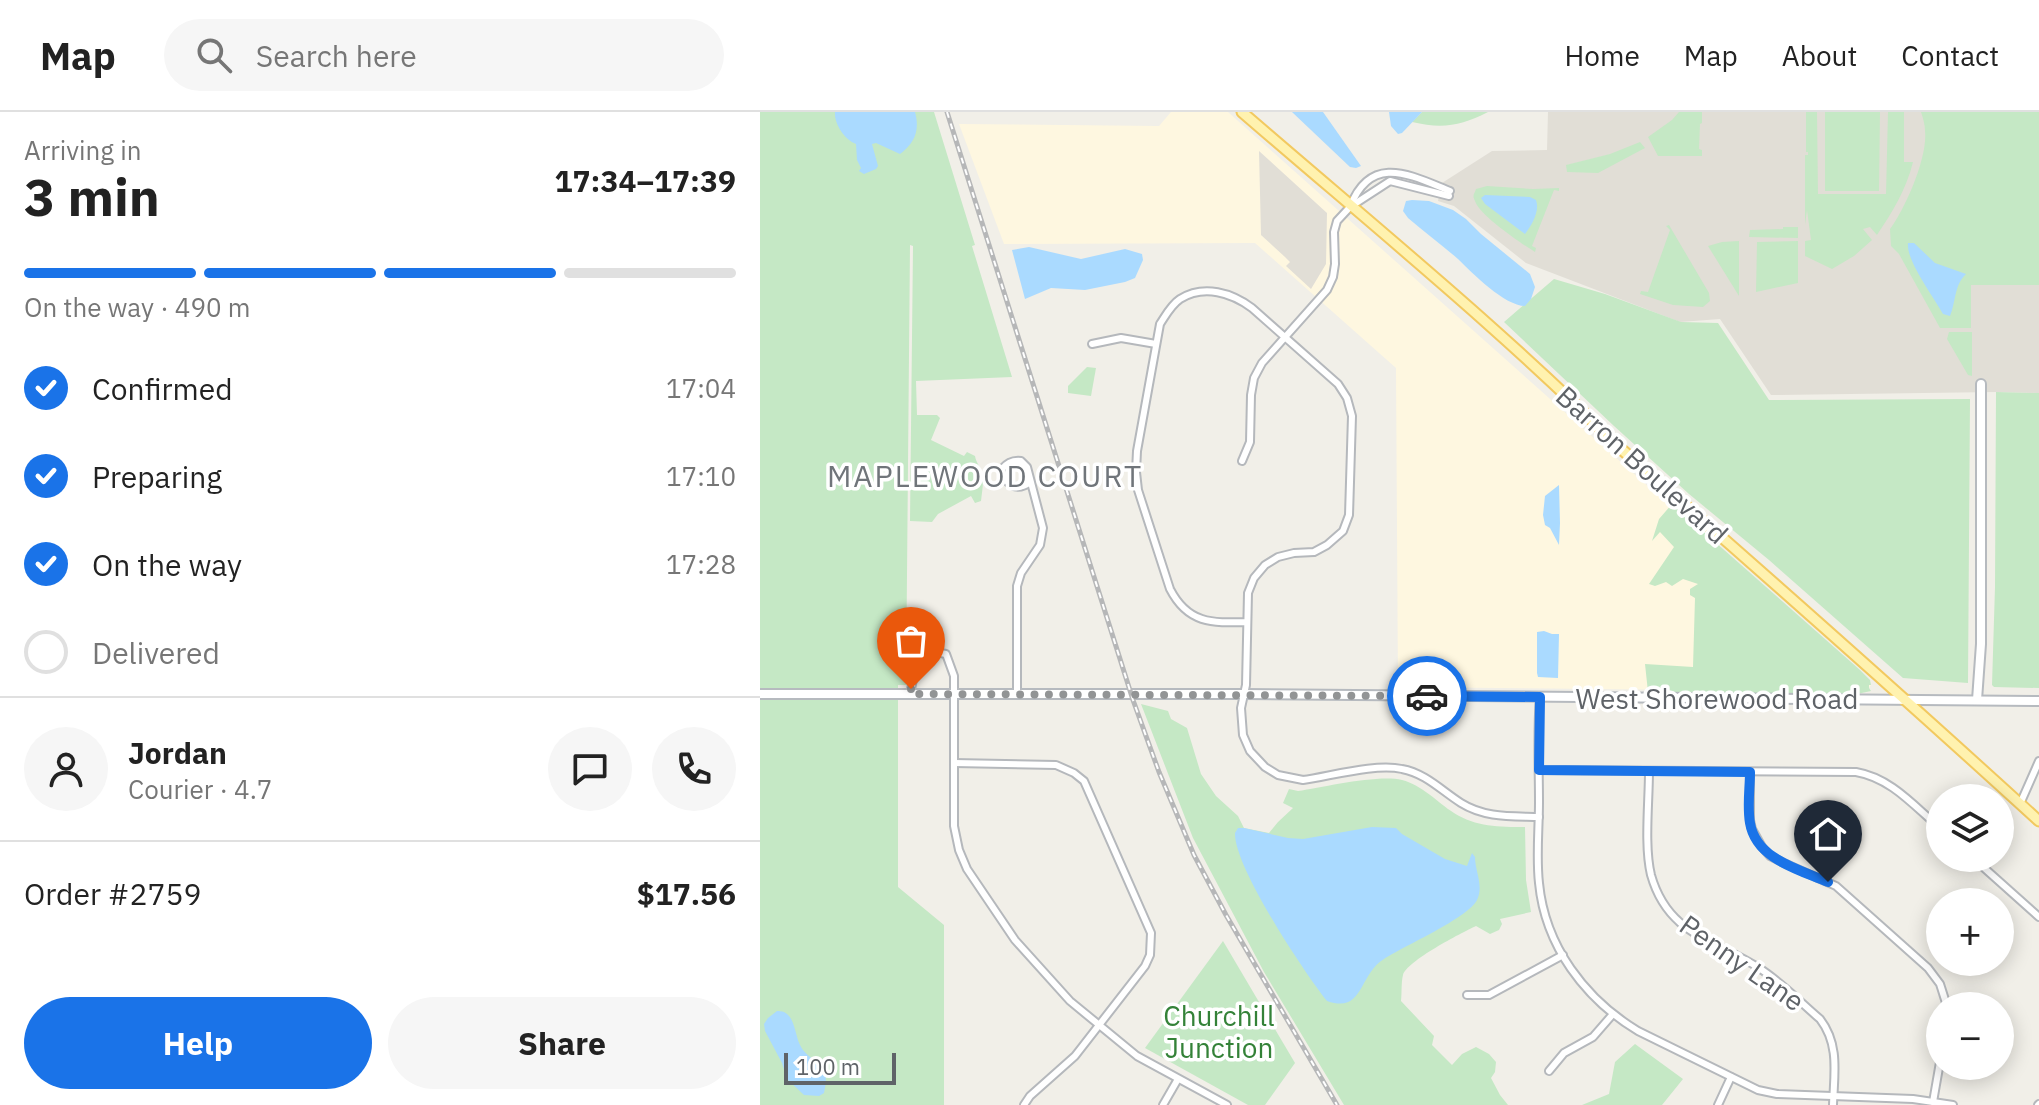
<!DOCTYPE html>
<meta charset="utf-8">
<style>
:root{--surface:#fff;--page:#f6f6f6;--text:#222;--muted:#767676;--line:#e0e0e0;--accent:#1a73e8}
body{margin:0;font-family:"IBM Plex Sans",sans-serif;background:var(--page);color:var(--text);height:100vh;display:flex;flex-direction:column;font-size:30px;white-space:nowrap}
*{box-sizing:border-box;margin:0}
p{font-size:26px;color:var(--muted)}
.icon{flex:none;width:44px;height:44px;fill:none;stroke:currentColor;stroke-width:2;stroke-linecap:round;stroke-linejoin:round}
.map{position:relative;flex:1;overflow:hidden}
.drawer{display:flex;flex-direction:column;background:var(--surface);width:760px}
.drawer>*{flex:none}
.tools{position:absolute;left:1166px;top:672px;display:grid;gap:16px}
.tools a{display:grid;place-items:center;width:88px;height:88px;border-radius:50%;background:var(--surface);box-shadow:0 4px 20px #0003;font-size:40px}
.scale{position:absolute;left:24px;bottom:20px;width:112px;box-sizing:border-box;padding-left:8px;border:4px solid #5f6368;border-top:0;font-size:22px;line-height:28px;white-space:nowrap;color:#5f6368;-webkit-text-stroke:6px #fff;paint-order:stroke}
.pin{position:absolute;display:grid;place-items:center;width:68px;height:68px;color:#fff;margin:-82px -34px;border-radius:50% 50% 50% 0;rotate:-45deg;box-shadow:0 0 8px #0007}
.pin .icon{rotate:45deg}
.courier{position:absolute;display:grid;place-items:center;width:80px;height:80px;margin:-40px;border:6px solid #1a73e8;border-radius:50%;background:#fff;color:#222;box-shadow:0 2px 10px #0007}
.overview em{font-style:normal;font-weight:700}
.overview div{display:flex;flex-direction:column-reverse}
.overview{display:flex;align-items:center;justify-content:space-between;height:136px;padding:0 24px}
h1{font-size:52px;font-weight:700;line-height:60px}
.bar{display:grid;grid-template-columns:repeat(4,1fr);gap:12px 8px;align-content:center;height:96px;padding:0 24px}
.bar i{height:10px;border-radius:6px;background:var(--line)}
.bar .selected{background:var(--accent)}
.bar p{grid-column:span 4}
.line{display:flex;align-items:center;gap:20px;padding:0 24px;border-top:2px solid var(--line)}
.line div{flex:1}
.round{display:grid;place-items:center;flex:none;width:84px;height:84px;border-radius:42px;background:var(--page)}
ol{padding:0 24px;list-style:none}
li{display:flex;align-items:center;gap:24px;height:88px}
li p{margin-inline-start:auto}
li .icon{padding:8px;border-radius:50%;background:var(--accent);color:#fff;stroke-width:4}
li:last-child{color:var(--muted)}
li i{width:44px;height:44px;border:4px solid var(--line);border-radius:50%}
.primary-button{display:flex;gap:16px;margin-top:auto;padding:16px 24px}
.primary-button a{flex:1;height:92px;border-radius:48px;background:var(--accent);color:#fff;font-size:32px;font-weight:700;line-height:92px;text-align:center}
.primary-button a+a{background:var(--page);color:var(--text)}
header{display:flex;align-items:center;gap:48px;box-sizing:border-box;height:112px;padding:0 40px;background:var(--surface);border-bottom:2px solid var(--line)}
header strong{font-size:38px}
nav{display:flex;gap:44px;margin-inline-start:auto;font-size:28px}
.search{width:560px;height:72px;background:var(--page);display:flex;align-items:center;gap:20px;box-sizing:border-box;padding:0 28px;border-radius:44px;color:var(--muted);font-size:30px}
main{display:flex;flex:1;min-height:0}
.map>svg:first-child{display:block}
</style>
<header>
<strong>Map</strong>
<div class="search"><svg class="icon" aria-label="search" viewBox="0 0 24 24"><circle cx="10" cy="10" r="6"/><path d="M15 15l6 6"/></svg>Search here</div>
<nav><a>Home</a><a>Map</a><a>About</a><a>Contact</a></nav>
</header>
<main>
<section class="drawer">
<div class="overview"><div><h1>3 min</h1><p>Arriving in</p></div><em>17:34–17:39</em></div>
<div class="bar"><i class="selected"></i><i class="selected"></i><i class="selected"></i><i></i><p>On the way · 490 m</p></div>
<ol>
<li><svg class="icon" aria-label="check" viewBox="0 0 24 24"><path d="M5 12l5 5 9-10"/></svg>Confirmed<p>17:04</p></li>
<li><svg class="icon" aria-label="check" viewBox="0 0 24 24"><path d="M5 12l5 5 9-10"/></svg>Preparing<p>17:10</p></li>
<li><svg class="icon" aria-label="check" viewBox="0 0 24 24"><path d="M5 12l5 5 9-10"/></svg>On the way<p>17:28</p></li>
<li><i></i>Delivered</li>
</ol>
<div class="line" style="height:144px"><a class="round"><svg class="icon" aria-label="person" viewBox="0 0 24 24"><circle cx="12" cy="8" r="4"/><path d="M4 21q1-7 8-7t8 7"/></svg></a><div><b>Jordan</b><p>Courier · 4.7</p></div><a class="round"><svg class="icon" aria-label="chat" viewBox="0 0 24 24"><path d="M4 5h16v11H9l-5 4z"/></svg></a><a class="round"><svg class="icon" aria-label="phone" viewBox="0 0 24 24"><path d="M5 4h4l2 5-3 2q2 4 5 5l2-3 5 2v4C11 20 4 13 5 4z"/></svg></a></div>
<div class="line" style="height:104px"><div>Order #2759</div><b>$17.56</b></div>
<div class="primary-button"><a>Help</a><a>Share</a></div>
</section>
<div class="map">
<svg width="1279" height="993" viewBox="0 0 1279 993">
<rect width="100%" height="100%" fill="#f1efe8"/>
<polygon fill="#fef7e0" points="411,0 468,0 1111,573 1106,580 638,575 636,256 495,131 244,132 199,12 399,14"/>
<g fill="#e1ded6">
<polygon points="788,0 1279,0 1279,281 1236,280 1011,283 960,207 920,210 766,151 694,94 678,89 682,71 732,39 787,38"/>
<polygon points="499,39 567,101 566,152 551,177 526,154 530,150 525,145 501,123"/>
</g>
<g fill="#c5e8c5">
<path d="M0 0H174L215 133 212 134 252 265 156 269 157 303H177L180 306 171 328 204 344 207 340 215 344C216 351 221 355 222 362 224 370 222 380 221 389L215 391 211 384 178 402 172 410 150 409 153 134 150 133 146 573H138V775L184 813V993H0Z"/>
<path d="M662 0H728C701 14 682 17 652 10Z"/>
<polygon points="919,0 942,0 942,11 940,12 939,37 942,38 942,44 898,44 888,25 912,8"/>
<path d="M1046 0H1057L1058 82H1126L1128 0H1144V50H1153C1146 78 1133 99 1117 123L1110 115 1103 117 1112 128 1094 144 1072 157 1045 144V129L1051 128 1047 98 1045 113V43H1048V40H1046Z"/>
<polygon points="1065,0 1120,0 1119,79 1065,79"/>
<path d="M1161 0H1279V173H1211V216H1180L1139 142 1131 134 1130 117C1145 97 1168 45 1165 19 1165 13 1163 6 1161 0Z"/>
<polygon points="880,30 885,36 838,61 807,60 806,53 850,42"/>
<path d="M727 74 773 77 799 76V79L794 78 772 134 776 136 775 140C762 132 719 103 715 89 712 83 714 83 716 77Z"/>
<polygon points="909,113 949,181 950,189 943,195 913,193 880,182 881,179 888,180 910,118 906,114"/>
<polygon points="1023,115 1038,115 1038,126 989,125 990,118 1023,117"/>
<polygon points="979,129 979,184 948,134 962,130"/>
<polygon points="1038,129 1038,171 996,180 997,130"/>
<polygon points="794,167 845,182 921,210 958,211 1009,288 1210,287 1208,571 1143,566 1009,448 929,382 854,314 744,210"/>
<polygon points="1189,220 1212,220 1212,264 1208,263 1187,227"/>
<polygon points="327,255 336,256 331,284 308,281 308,274"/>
<polygon points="1236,280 1279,281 1279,576 1234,575 1232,573 1235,475"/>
<polygon points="912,392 1100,558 1110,568 1111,573 1109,573 1109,576 1111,579 1097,582 888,580 885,552 933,555 935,486 930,483 930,477 938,472 923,467 912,474 906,470 895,474 889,472 914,435 900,420 892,429 899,407"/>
<path d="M381 592 408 599 411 607 427 616 441 662 456 684 478 704 484 716 509 721 518 710 533 696 523 691 529 677 538 679C564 675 619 662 642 668 662 673 677 690 694 701 716 715 739 715 765 715L766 768 771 800 740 807 742 812 739 818 730 822 716 814C701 821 647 849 643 863 641 871 642 881 641 889L674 924 672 933 692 953 702 942 716 935 729 942 736 950 735 960 731 966 740 983 748 993H584L504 860 433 726Z"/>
<polygon points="463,829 535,951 505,993 488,993 385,936"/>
<polygon points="875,932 923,967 902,993 822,993 849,982 855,950"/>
</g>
<g fill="#aadaff">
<path d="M75 0H155C160 18 155 31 140 42L116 31 112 32 118 54 116 57 104 62 99 59 101 56 97 48 96 32C85 28 74 12 75 0Z"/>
<polygon points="532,0 563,0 601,54 596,56 590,55"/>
<polygon points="629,0 662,0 642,21 638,22 631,14"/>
<path d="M725 83 770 85 776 88C780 99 772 113 765 122L725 92 721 86Z"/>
<path d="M652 88 669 89 693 98 706 107 721 122 770 162 775 175 771 187 765 194C745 194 712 161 698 147 682 133 664 120 648 106L643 99 646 89Z"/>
<path d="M1148 131H1154L1175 151 1206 162C1194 173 1196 190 1190 204L1183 202C1174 185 1146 149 1148 131Z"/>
<polygon points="269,135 321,147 365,137 382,142 383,148 375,166 365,170 325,178 291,176 265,187 252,138"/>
<polygon points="799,373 800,411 799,433 790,416 785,413 783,403 785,384"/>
<polygon points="784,519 792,522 799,522 798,566 778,565 777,561 777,520"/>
<path d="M612 715 636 716 642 722 685 747 707 754 712 741 715 745C715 759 724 774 717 788 708 806 644 834 624 847 598 863 604 902 567 889 544 860 474 755 475 721L478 716H484L528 726 543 727Z"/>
<path d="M17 899C35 898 34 921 40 933 46 946 60 948 65 962 67 969 65 975 64 981L59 984 44 983 27 967 22 951 5 919 4 912 8 906Z"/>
</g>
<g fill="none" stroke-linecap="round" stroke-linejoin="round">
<defs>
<g id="street">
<path d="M590 95C611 41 650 63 690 79"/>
<polyline points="332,232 361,226 396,232"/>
<polyline points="482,349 490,330 491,283 494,266 502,251 567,178 573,165 575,152 574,120 577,109 590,95 630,69 689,84"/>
<path d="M487 510C452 511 428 512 410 477L378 378 376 360 377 339 400 212C406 203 411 193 420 187 444 172 472 181 492 196L578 272 587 286 592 304 589 403 583 419 567 433 554 440 534 441 518 445 505 453 494 466 488 481 486 573 481 596 483 623 490 639 505 655 518 663 543 668C571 664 616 651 642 657 665 661 682 679 701 691 725 706 751 704 779 705"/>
<polyline points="150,582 158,543 170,539 186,542 194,564 194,714 199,738 207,757 255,828 310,889 377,944 467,993"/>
<path d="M257 582V474L261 461 280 433 283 416 267 355 261 349C253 348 247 351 242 357 244 373 257 380 270 370"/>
<path d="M780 585C777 620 779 655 779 690 779 717 776 744 779 771 785 834 825 887 878 919L998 978 1017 982 1153 987 1193 993"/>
<polyline points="194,651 296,653 314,661 324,669 391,821 390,843 385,854 315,944 270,984 264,993"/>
<path d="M779 658 1096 660C1131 666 1154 694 1180 716"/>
<path d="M889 659C889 690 884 734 891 763 908 823 954 827 999 856 1021 870 1040 890 1060 907 1080 933 1074 962 1073 993"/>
<polyline points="990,660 990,708 992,717 1002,735 1010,744 1024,751 1076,774 1168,856 1180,872 1187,894"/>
<polyline points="1260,692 1279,649"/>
<polyline points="1213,746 1279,805"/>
<polyline points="707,883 729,883 803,843"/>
<polyline points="789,959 804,941 833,925 853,902"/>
<polyline points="1173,990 1180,950"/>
<polyline points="403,993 418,967"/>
<polyline points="958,993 971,965"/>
<polyline points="1278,993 1279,992"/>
</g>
<g id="secondary">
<polyline points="0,582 484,582 1279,589"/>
<polyline points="1217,588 1221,532 1221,272"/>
</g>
<path id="primary" d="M482 0C609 110 741 217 860 336 1001 459 1141 583 1279 709"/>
</defs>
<use href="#street" stroke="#b5b8bc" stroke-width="10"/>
<use href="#secondary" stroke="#b6babf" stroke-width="12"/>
<use href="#primary" stroke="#f2c960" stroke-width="13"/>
<use href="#street" stroke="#fff" stroke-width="6"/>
<use href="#secondary" stroke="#fff" stroke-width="8"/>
<use href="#primary" stroke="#fff2af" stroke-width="9"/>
<defs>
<polyline id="rail" points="187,0 373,588 399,660 434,743 466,803 577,993"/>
</defs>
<use href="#rail" stroke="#b6b7b8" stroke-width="5"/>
<use href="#rail" stroke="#fff" stroke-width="2" stroke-dasharray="6" stroke-linecap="butt"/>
</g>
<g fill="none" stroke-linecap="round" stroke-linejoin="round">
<polyline stroke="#929495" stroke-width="8" stroke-dasharray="0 14.4" points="151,577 150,582 667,584"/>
<path stroke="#1a73e8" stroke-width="10" d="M667 584 780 585 779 658 990 660C990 676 987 694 990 711 996 747 1038 757 1068 770"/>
</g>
<g text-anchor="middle" stroke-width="7" stroke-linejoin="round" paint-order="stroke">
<g font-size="28" fill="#5f6368" stroke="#fff">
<text transform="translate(882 353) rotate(42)" y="10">Barron Boulevard</text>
<text x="957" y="597">West Shorewood Road</text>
<text transform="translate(982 851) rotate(35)" y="10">Penny Lane</text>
</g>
<g font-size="28" fill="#348238" stroke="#fff">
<text x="459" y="914">Churchill<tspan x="459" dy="32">Junction</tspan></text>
</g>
<g font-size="30" letter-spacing="2" fill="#70757a" stroke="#fff">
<text x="225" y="375">MAPLEWOOD COURT</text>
</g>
</g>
</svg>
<div class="tools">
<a><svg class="icon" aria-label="layers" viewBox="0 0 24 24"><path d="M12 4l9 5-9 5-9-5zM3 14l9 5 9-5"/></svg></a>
<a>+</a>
<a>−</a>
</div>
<div class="scale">100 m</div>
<div class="pin" style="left:151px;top:577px;background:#ea580c"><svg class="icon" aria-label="bag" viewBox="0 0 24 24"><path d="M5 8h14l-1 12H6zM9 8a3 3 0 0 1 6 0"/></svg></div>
<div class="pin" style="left:1068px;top:770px;background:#1f2937"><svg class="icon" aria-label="home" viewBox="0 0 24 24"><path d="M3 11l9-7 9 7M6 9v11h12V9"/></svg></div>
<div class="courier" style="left:667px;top:584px"><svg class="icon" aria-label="car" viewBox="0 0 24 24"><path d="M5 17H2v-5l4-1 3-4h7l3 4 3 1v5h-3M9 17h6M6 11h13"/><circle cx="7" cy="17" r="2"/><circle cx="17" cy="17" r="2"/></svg></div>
</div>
</main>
